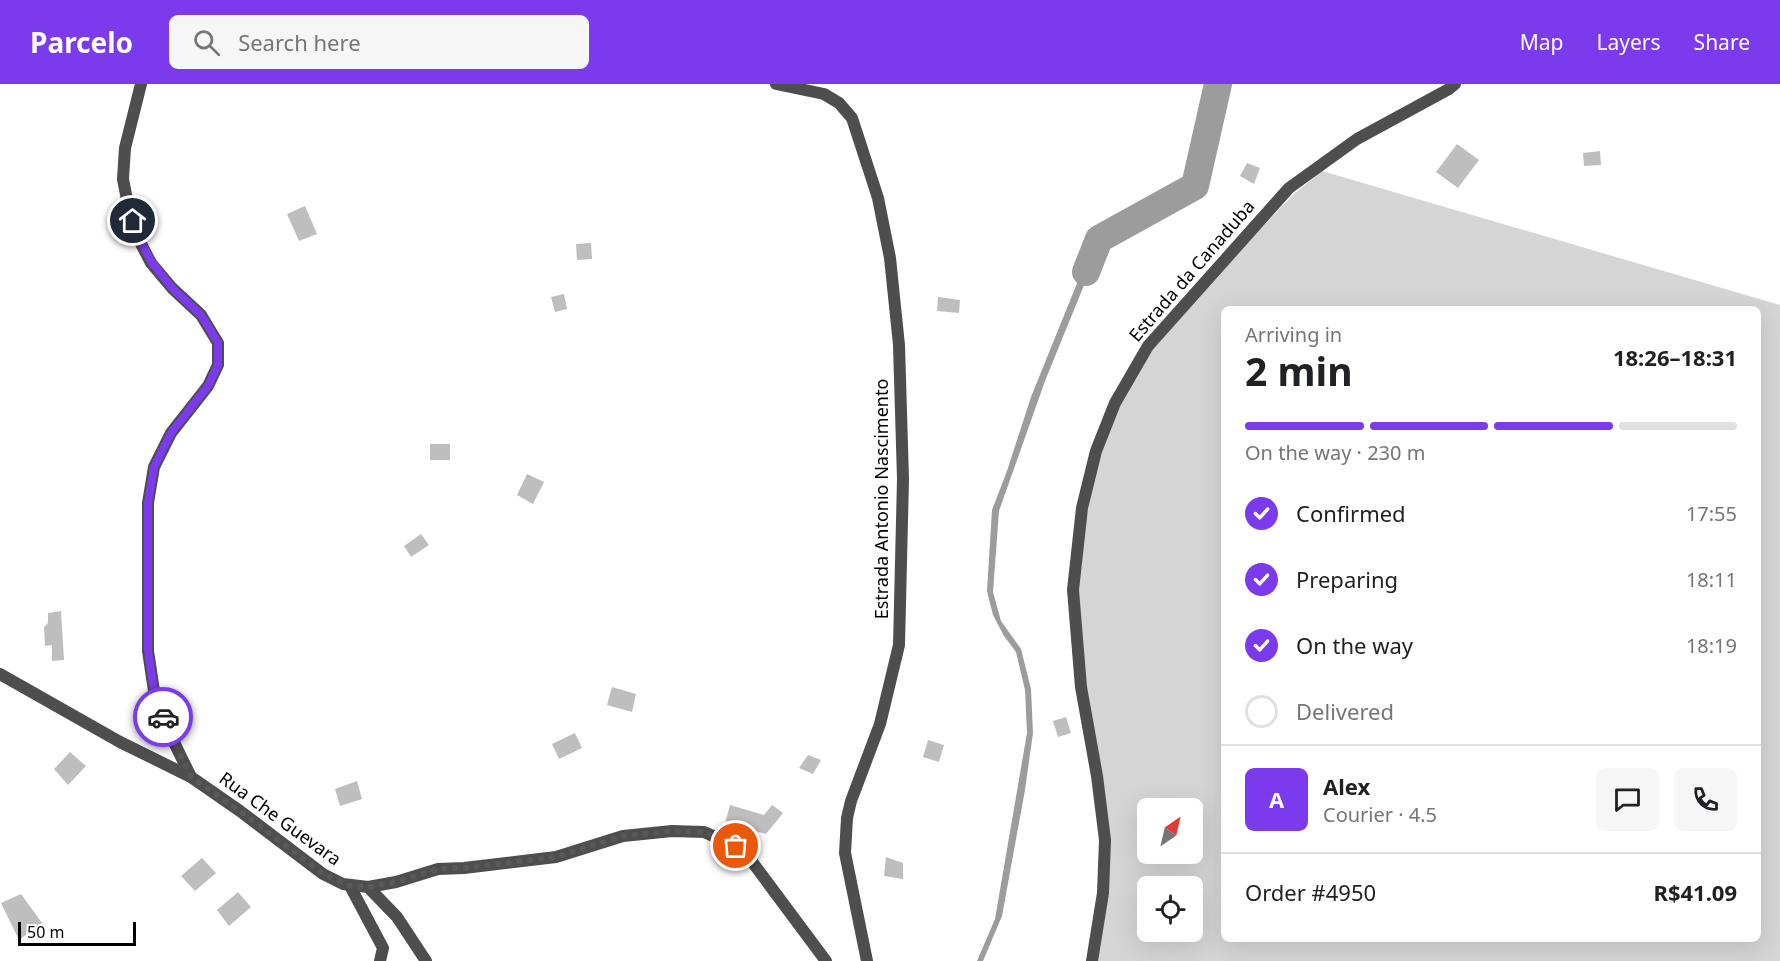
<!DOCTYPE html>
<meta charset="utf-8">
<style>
:root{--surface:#fff;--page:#f6f6f6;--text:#202124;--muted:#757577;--line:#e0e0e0;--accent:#7c3aed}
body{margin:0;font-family:"Noto Sans",sans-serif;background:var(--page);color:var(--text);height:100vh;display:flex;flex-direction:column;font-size:22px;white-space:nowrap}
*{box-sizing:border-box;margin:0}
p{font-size:20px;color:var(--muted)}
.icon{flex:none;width:33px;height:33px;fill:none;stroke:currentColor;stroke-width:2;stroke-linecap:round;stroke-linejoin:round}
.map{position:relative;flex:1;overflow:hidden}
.drawer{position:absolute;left:1221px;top:222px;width:540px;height:636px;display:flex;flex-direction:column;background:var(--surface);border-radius:9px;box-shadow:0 6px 24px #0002}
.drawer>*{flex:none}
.needle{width:39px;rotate:34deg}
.tools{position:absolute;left:1137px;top:714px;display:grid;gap:12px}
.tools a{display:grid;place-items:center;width:66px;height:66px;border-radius:9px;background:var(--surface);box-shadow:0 6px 24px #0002;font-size:30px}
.scale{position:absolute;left:18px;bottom:15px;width:118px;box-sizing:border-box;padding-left:6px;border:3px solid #000;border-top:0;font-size:16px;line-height:21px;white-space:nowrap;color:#000;-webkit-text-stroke:4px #fff;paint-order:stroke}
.pin{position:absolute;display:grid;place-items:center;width:51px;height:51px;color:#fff;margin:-26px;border:3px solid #fff;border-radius:50%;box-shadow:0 2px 6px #0007}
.courier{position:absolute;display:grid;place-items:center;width:60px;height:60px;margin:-30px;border:4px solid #7c3aed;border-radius:50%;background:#fff;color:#222;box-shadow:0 2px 8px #0007}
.summary em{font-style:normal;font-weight:700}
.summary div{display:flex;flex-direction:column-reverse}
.summary{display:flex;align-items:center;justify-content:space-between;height:102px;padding:0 24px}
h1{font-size:39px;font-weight:700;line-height:45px}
.bar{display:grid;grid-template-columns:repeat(4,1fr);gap:9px 6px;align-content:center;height:72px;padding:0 24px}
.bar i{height:8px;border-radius:4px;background:var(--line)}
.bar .on{background:var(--accent)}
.bar p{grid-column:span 4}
.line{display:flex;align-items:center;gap:15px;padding:0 24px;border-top:2px solid var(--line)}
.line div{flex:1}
.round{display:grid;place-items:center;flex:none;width:63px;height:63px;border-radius:9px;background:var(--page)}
ol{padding:0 24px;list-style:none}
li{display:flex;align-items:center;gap:18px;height:66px}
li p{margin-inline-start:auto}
li .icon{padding:6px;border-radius:50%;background:var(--accent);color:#fff;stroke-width:4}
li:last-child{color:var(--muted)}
li i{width:33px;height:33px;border:3px solid var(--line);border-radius:50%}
header{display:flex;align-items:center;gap:36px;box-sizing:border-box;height:84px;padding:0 30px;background:var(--accent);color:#fff}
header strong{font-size:28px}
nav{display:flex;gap:33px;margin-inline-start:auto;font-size:21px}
.search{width:420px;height:54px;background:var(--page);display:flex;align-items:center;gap:15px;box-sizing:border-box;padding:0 21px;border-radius:9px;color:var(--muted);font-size:22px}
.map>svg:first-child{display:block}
</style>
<header>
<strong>Parcelo</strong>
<div class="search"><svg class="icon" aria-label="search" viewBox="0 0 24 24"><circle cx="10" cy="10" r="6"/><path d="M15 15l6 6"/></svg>Search here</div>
<nav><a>Map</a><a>Layers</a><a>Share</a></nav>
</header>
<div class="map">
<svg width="1780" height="877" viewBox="0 0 1780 877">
<rect width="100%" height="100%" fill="#fff"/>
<path fill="#d5d5d5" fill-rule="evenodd" d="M1322 87 1780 221V877H1097L1107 815 1083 582 1077 502 1085 440 1100 367 1121 317 1151 265 1230 176 1294 110ZM1224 225H1758V855H1224ZM1148 724H1192V770H1148ZM1148 802H1192V848H1148Z"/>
<polygon fill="#9c9c9c" points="1097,150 1102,157 1045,297 999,427 993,508 1001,537 1021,565 1031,605 1033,649 1025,706 1002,832 983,877 977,877 995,835 1027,649 1025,606 1016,568 1004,552 993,531 987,507 992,426 1007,387 1031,313"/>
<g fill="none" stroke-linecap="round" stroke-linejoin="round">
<polyline stroke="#9c9c9c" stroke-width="28" points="1086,188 1099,155 1195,102 1218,0"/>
</g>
<g fill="#bebebe">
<polygon points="1457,60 1479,76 1458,104 1436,88"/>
<polygon points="1600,67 1601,81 1584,82 1583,69"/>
<polygon points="1247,79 1260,84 1254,100 1240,92"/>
<polygon points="305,122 317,150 299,157 287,130"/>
<polygon points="591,159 592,175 577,176 576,160"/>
<polygon points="564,210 567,225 555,228 551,213"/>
<polygon points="938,213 960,216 959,229 937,227"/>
<rect x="430" y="360" width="20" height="16"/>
<polygon points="527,390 544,398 533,420 517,411"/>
<polygon points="421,450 429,461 411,473 404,462"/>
<polygon points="61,527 64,576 52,577 52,561 45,562 44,543 48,539 48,529"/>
<polygon points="612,603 636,610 632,628 607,621"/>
<polygon points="1066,633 1071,649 1058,653 1053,637"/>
<polygon points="575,649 582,664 559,675 552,660"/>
<polygon points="928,656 944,661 939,678 923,673"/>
<polygon points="70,668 86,682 68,701 54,685"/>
<polygon points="808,671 821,676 813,690 799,684"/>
<polygon points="357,697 362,715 340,722 335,705"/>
<polygon points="730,721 764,731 772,721 783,729 766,750 725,739"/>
<polygon points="886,773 903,779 903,795 884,792"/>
<polygon points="202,774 216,789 195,807 181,792"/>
<polygon points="238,808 251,823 229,842 217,826"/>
<polygon points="21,810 42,839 19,856 1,819"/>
</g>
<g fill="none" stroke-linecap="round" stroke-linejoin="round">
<g stroke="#4e4e4e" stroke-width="12">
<polyline points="141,0 125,64 123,95 128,121 137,152 151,179 172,204 201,231 218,259 218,281 208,302 171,349 154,383 148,419 148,567 154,607 165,640 191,693"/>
<polyline points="776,0 824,10 839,19 852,34 878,114 890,174 899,261 903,395 899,561 880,640 851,717 847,734 845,769 867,877"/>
<polyline points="0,590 120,658 191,693 240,727 323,790 343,800 368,803 396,798 438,785 464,784 556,773 623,752 672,747 704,748 736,762 753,779 826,877"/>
<polyline points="350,802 383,864 380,877"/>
<polyline points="368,803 397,833 426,877"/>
<polyline points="1092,877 1103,809 1105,756 1097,692 1081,603 1073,506 1082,424 1096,367 1115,319 1148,262 1289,104 1357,55 1449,5 1455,0"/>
</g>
</g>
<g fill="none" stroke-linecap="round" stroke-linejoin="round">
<polyline stroke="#595959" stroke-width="6" stroke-dasharray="0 10.8" points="163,633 191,693 240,727 323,790 350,802 368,803 396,798 438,785 464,784 556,773 623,752 672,747 704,748 736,762"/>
<polyline stroke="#7c3aed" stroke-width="8" points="133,137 138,152 152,179 172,204 201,231 218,259 218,281 208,302 171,349 154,383 148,419 148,567 154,607 163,633"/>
</g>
<g text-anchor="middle" stroke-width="4.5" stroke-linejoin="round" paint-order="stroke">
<g font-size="18" fill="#000" stroke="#fff">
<text transform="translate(1192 187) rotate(-49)" y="6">Estrada da Canaduba</text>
<text transform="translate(882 415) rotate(-90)" y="6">Estrada Antonio Nascimento</text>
<text transform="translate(280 735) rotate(36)" y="6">Rua Che Guevara</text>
</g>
</g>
</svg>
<div class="tools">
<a><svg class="needle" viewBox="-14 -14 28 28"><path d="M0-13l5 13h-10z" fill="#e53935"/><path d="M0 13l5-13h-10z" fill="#757577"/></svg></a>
<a><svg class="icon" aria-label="locate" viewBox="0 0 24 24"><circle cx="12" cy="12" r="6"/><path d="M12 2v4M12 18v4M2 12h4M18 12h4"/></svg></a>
</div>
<div class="scale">50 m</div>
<div class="pin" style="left:736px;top:762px;background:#ea580c"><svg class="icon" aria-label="bag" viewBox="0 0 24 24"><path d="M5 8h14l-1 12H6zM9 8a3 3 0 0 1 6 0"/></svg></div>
<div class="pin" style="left:133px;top:137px;background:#1f2937"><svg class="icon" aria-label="home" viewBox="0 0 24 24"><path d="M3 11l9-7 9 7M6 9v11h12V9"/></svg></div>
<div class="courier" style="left:163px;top:633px"><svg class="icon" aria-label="car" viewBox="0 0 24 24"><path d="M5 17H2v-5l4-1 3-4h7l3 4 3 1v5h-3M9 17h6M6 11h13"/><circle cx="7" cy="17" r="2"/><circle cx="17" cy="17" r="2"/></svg></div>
<section class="drawer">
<div class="summary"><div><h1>2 min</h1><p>Arriving in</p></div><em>18:26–18:31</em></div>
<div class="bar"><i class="on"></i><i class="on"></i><i class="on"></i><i></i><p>On the way · 230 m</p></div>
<ol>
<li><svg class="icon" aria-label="check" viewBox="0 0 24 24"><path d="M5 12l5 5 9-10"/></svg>Confirmed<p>17:55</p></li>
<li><svg class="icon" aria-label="check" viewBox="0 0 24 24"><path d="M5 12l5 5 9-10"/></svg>Preparing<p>18:11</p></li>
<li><svg class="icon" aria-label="check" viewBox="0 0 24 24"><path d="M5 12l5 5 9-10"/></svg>On the way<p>18:19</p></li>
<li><i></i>Delivered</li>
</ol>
<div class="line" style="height:108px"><b class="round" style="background:var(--accent);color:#fff">A</b><div><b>Alex</b><p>Courier · 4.5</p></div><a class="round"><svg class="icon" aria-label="chat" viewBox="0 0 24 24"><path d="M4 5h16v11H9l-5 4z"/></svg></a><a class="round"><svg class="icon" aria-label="phone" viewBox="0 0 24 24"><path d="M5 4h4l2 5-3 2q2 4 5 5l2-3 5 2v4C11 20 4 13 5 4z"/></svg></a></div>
<div class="line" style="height:78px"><div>Order #4950</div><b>R$41.09</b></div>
</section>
</div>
